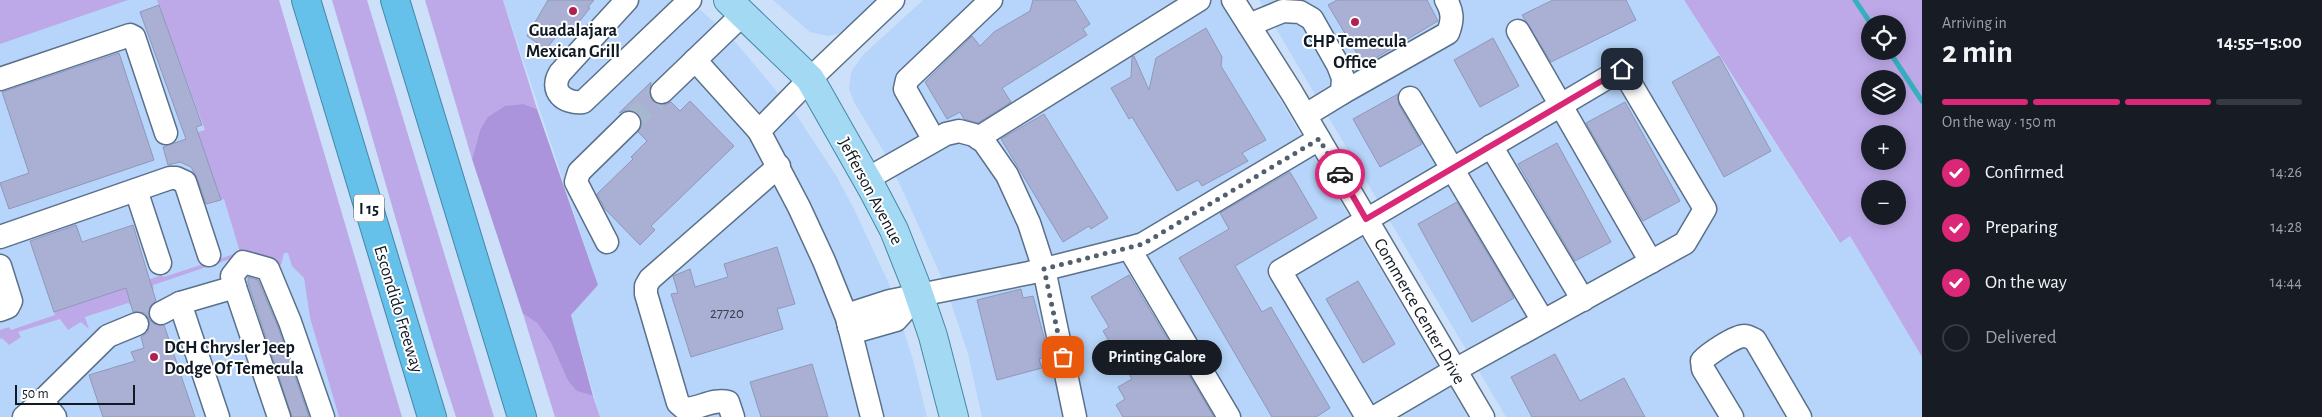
<!DOCTYPE html>
<meta charset="utf-8">
<style>
:root{--surface:#171b24;--page:#242831;--text:#f1f3f6;--muted:#9ea1a6;--line:#363941;--accent:#db2777}
body{margin:0;font-family:"Alegreya Sans",sans-serif;background:var(--page);color:var(--text);height:100vh;display:flex;flex-direction:column;font-size:19px;white-space:nowrap}
*{box-sizing:border-box;margin:0}
p{font-size:16px;color:var(--muted)}
.icon{flex:none;width:28px;height:28px;fill:none;stroke:currentColor;stroke-width:2;stroke-linecap:round;stroke-linejoin:round}
.map{position:relative;flex:1;overflow:hidden}
.drawer{display:flex;flex-direction:column;background:var(--surface);width:400px}
.drawer>*{flex:none}
.tools{position:absolute;left:1861px;top:15px;display:grid;gap:10px}
.tools a{display:grid;place-items:center;width:45px;height:45px;border-radius:50%;background:var(--surface);box-shadow:0 2px 12px #0003;font-size:25px}
.scale{position:absolute;left:15px;bottom:12px;width:120px;box-sizing:border-box;padding-left:5px;border:2px solid #101924;border-top:0;font-size:14px;line-height:18px;white-space:nowrap;color:#101924;-webkit-text-stroke:4px #fff;paint-order:stroke}
.pin{position:absolute;display:grid;place-items:center;width:42px;height:42px;color:#fff;margin:-21px;border-radius:10px;box-shadow:0 2px 8px #0006}
.courier{position:absolute;display:grid;place-items:center;width:50px;height:50px;margin:-25px;border:4px solid #db2777;border-radius:50%;background:#fff;color:#222;box-shadow:0 1px 6px #0007}
.bubble{position:absolute;height:35px;border-radius:18px;background:var(--surface);box-shadow:0 2px 12px #0003;font-size:16px;font-weight:600;line-height:35px;text-align:center}
.overview em{font-style:normal;font-weight:600}
.overview div{display:flex;flex-direction:column-reverse}
.overview{display:flex;align-items:center;justify-content:space-between;height:85px;padding:0 20px}
h1{font-size:32px;font-weight:600;line-height:38px}
.bar{display:grid;grid-template-columns:repeat(4,1fr);gap:8px 5px;align-content:center;height:60px;padding:0 20px}
.bar i{height:6px;border-radius:4px;background:var(--line)}
.bar .current{background:var(--accent)}
.bar p{grid-column:span 4}
ol{padding:0 20px;list-style:none}
li{display:flex;align-items:center;gap:15px;height:55px}
li p{margin-inline-start:auto}
li .icon{padding:5px;border-radius:50%;background:var(--accent);color:#fff;stroke-width:4}
li:last-child{color:var(--muted)}
li i{width:28px;height:28px;border:2px solid var(--line);border-radius:50%}
main{display:flex;flex:1;min-height:0}
.map>svg:first-child{display:block}
</style>
<main>
<div class="map">
<svg width="1922" height="417" viewBox="0 0 1922 417">
<rect width="100%" height="100%" fill="#cce0f9"/>
<g fill="#b7d5fa">
<polygon points="0,0 239,0 296,224 310,318 339,417 0,417"/>
<polygon points="503,0 689,0 732,38 795,113 837,177 854,209 889,284 913,360 927,417 600,417 571,315 598,285"/>
<polygon points="773,0 875,0 846,29 838,34 828,36 810,32"/>
<polygon points="923,0 1221,0 1468,417 982,417 968,354 945,285 906,198 884,152 854,102 849,89 851,72 863,55"/>
<polygon points="1259,0 1684,0 1839,243 1850,236 1922,357 1922,417 1506,417"/>
</g>
<g fill="#bda9e8" fill-rule="evenodd">
<polygon points="0,0 128,0 0,44"/>
<polygon points="157,0 279,0 402,417 339,417 310,318 304,278 292,266 288,253 284,253 281,265 242,255 153,285 154,289 131,305 128,303 85,317 89,329 81,322 68,330 60,319 18,332 21,337 9,345 2,338 0,339 0,330 9,327 11,330 55,315 54,312 162,275 164,277 240,252 224,199 221,200 198,134 198,132 205,130"/>
<path d="M332 0H367L494 417H456C411 279 374 139 332 0Z"/>
<polygon points="425,0 503,0 537,109 524,104 480,130 472,159"/>
<path d="M1684 0H1922V357L1850 236 1840 243ZM1870 24H1898V51H1870ZM1870 79H1898V106H1870ZM1870 134H1898V161H1870ZM1870 189H1898V216H1870Z"/>
<polygon points="523,314 537,323 551,343 568,381 578,391 593,396 600,417 555,417"/>
</g>
<polygon fill="#ab94dc" points="524,104 537,109 598,285 571,315 593,396 577,391 568,381 551,343 537,323 523,314 472,159 480,130 488,117 505,106"/>
<g fill="none" stroke-linecap="round" stroke-linejoin="round">
<g stroke="#37b0c0" stroke-width="5">
<polyline points="1855,0 1871,24"/>
<polyline points="1889,51 1922,101"/>
</g>
</g>
<g fill="#a9b0d3" stroke="#9097b9">
<polygon points="548,0 594,0 588,7 590,8 571,32 569,31 565,36 560,32 546,49 527,36"/>
<polygon points="1033,0 1075,0 1090,24 1083,29 1087,35 1002,88 1011,102 978,123 964,119 960,112 947,119 925,82 972,36 980,46 994,32 1030,11"/>
<polygon points="1337,0 1427,0 1438,21 1364,65 1328,5"/>
<polygon points="1553,0 1626,0 1636,20 1551,62 1522,15"/>
<polygon points="159,5 202,125 196,127 221,200 206,204 197,178 191,167 180,162 168,165 163,147 186,139 140,12"/>
<polygon points="1206,28 1222,57 1221,66 1266,140 1242,153 1248,161 1202,186 1198,180 1177,191 1132,117 1129,119 1111,88 1131,77 1132,57 1134,56 1149,90 1156,58"/>
<polygon points="1493,38 1519,86 1480,107 1454,60"/>
<polygon points="119,53 154,160 9,209 0,183 29,173 2,92"/>
<polygon points="1719,56 1771,151 1724,177 1672,82"/>
<polygon points="651,82 649,95 653,101 665,105 671,102 680,111 690,101 734,146 651,226 655,230 640,245 605,209 597,194 633,159 631,157 647,141 638,132 642,120 638,114 626,110 619,113"/>
<polygon points="1398,94 1399,105 1422,144 1380,167 1353,119"/>
<polygon points="1625,102 1680,201 1643,221 1586,123"/>
<polygon points="1044,114 1108,218 1091,229 1089,226 1063,242 1001,139"/>
<polygon points="1557,143 1611,242 1575,261 1518,164"/>
<polygon points="1290,172 1317,218 1235,266 1262,312 1271,307 1330,408 1316,417 1272,417 1179,258 1229,229 1220,213"/>
<polygon points="1457,202 1514,298 1472,322 1418,224"/>
<polygon points="76,225 82,242 133,225 156,301 150,306 149,319 154,324 164,325 195,417 103,417 89,375 135,361 131,352 144,348 141,337 148,332 149,319 145,313 133,312 126,288 54,312 30,241"/>
<polygon points="777,247 795,304 777,309 783,329 691,357 671,294 678,293 673,276 690,269 695,287 728,277 724,264"/>
<polygon points="1129,275 1214,417 1123,417 1116,405 1125,399 1118,387 1132,379 1103,331 1109,327 1091,297"/>
<polygon points="248,277 258,280 278,327 309,417 292,417 248,283"/>
<polygon points="1358,281 1395,344 1363,363 1326,299"/>
<polygon points="1021,289 1023,298 1033,296 1049,356 1039,359 1042,368 997,380 977,300"/>
<polygon points="1555,354 1580,401 1624,378 1645,417 1532,417 1511,377"/>
<polygon points="812,364 828,417 761,417 750,382"/>
</g>
<g fill="none" stroke-linecap="round" stroke-linejoin="round">
<polyline stroke="#a6b8ce" stroke-width="22" stroke-dasharray="22 11" stroke-linecap="butt" points="629,123 662,92"/>
<defs>
<g id="minor">
<path d="M627 0 560 73C549 91 564 104 583 102L690 0"/>
<polyline points="1233,0 1292,93 1483,417"/>
<polyline points="1249,25 1283,11 1300,12 1312,19 1338,65 1343,78 1342,93 1306,115"/>
<polyline points="1518,31 1651,262"/>
<polyline points="695,60 759,131 799,207 824,261 847,318 872,417"/>
<polyline points="0,79 130,35 134,37 166,133"/>
<polyline points="662,92 743,14"/>
<path d="M1342 93 1448 33C1453 20 1453 12 1446 0"/>
<polyline points="1410,98 1543,321"/>
<polyline points="759,131 810,79 893,0"/>
<polyline points="978,138 1199,0"/>
<polyline points="934,140 905,89 907,80 991,0"/>
<polyline points="1491,146 1583,300"/>
<polyline points="867,179 946,134 959,131 974,135 984,142 1007,175 1029,223 1044,269 1075,417"/>
<polyline points="136,190 160,263"/>
<polyline points="0,237 170,178 176,178 185,182 209,255"/>
<polyline points="607,242 576,182 579,172 629,123"/>
<polyline points="1129,248 1143,244 1319,139"/>
<polyline points="0,266 11,301 8,307 0,310"/>
<polyline points="235,287 232,276 243,262 268,269 290,322 323,417"/>
<polyline points="180,303 218,417"/>
<polyline points="161,313 180,303 235,287 279,417"/>
<polyline points="848,322 856,312 890,301 1029,273 1129,248 1229,417"/>
<polyline points="849,327 861,330 896,320 919,294"/>
<polyline points="42,401 108,336 137,324"/>
<polyline points="24,417 42,401 55,417"/>
<path d="M733 417 728 402C714 398 699 409 685 409L678 403 646 294V286L650 279 779 166"/>
<polyline points="1367,417 1280,271 1622,69 1705,209 1685,243 1455,370 1375,417"/>
<path d="M1732 417 1703 369 1702 361C1708 354 1735 336 1744 336 1748 336 1751 338 1755 340L1800 417"/>
</g>
<polyline id="major" points="728,0 810,79 873,190 894,230 915,283 933,336 954,417"/>
<g id="highway">
<polyline points="306,0 432,417"/>
<polyline points="395,0 522,417"/>
</g>
</defs>
<use href="#minor" stroke="#5a708b" stroke-width="25"/>
<use href="#major" stroke="#4786a5" stroke-width="30"/>
<use href="#highway" stroke="#4786a5" stroke-width="30"/>
<use href="#minor" stroke="#fff" stroke-width="22"/>
<use href="#major" stroke="#a3d9f2" stroke-width="28"/>
<use href="#highway" stroke="#65c0ea" stroke-width="28"/>
</g>
<g fill="none" stroke-linecap="round" stroke-linejoin="round">
<polyline stroke="#525f6f" stroke-width="5" stroke-dasharray="0 9" points="1063,357 1044,269 1143,244 1319,139 1340,174"/>
<polyline stroke="#db2777" stroke-width="6" points="1340,174 1366,219 1622,69"/>
</g>
<g fill="#b02053" stroke="#fff" stroke-width="2">
<circle cx="573" cy="11" r="5"/>
<circle cx="1355" cy="22" r="5"/>
<circle cx="154" cy="357" r="5"/>
</g>
<g text-anchor="middle" stroke-width="4" stroke-linejoin="round" paint-order="stroke">
<g font-size="15" fill="#363f50">
<text x="727" y="318">27720</text>
</g>
<rect fill="#fff" stroke="#585e66" stroke-width="1" x="354" y="194.5" width="30" height="27" rx="4"/>
<g font-size="16" font-weight="bold" fill="#101924">
<text x="369" y="214">I 15</text>
</g>
<g font-size="18" font-weight="bold" fill="#101924" stroke="#fff">
<text x="573" y="36">Guadalajara<tspan x="573" dy="21">Mexican Grill</tspan></text>
<text x="1355" y="47">CHP Temecula<tspan x="1355" dy="21">Office</tspan></text>
<text x="164" y="353" text-anchor="start">DCH Chrysler Jeep<tspan x="164" dy="21">Dodge Of Temecula</tspan></text>
</g>
<g font-size="18" fill="#101924" stroke="#fff">
<text transform="translate(871 191) rotate(62)" y="6">Jefferson Avenue</text>
<text transform="translate(399 309) rotate(73)" y="6">Escondido Freeway</text>
<text transform="translate(1420 311) rotate(60)" y="6">Commerce Center Drive</text>
</g>
</g>
</svg>
<div class="tools">
<a><svg class="icon" aria-label="locate" viewBox="0 0 24 24"><circle cx="12" cy="12" r="6"/><path d="M12 2v4M12 18v4M2 12h4M18 12h4"/></svg></a>
<a><svg class="icon" aria-label="layers" viewBox="0 0 24 24"><path d="M12 4l9 5-9 5-9-5zM3 14l9 5 9-5"/></svg></a>
<a>+</a>
<a>−</a>
</div>
<div class="scale">50 m</div>
<div class="pin" style="left:1063px;top:357px;background:#ea580c"><svg class="icon" aria-label="bag" viewBox="0 0 24 24"><path d="M5 8h14l-1 12H6zM9 8a3 3 0 0 1 6 0"/></svg></div>
<div class="pin" style="left:1622px;top:69px;background:#1f2937"><svg class="icon" aria-label="home" viewBox="0 0 24 24"><path d="M3 11l9-7 9 7M6 9v11h12V9"/></svg></div>
<div class="courier" style="left:1340px;top:174px"><svg class="icon" aria-label="car" viewBox="0 0 24 24"><path d="M5 17H2v-5l4-1 3-4h7l3 4 3 1v5h-3M9 17h6M6 11h13"/><circle cx="7" cy="17" r="2"/><circle cx="17" cy="17" r="2"/></svg></div>
<div class="bubble" style="left:1092px;top:340px;width:130px">Printing Galore</div>
</div>
<section class="drawer">
<div class="overview"><div><h1>2 min</h1><p>Arriving in</p></div><em>14:55–15:00</em></div>
<div class="bar"><i class="current"></i><i class="current"></i><i class="current"></i><i></i><p>On the way · 150 m</p></div>
<ol>
<li><svg class="icon" aria-label="check" viewBox="0 0 24 24"><path d="M5 12l5 5 9-10"/></svg>Confirmed<p>14:26</p></li>
<li><svg class="icon" aria-label="check" viewBox="0 0 24 24"><path d="M5 12l5 5 9-10"/></svg>Preparing<p>14:28</p></li>
<li><svg class="icon" aria-label="check" viewBox="0 0 24 24"><path d="M5 12l5 5 9-10"/></svg>On the way<p>14:44</p></li>
<li><i></i>Delivered</li>
</ol>
</section>
</main>
